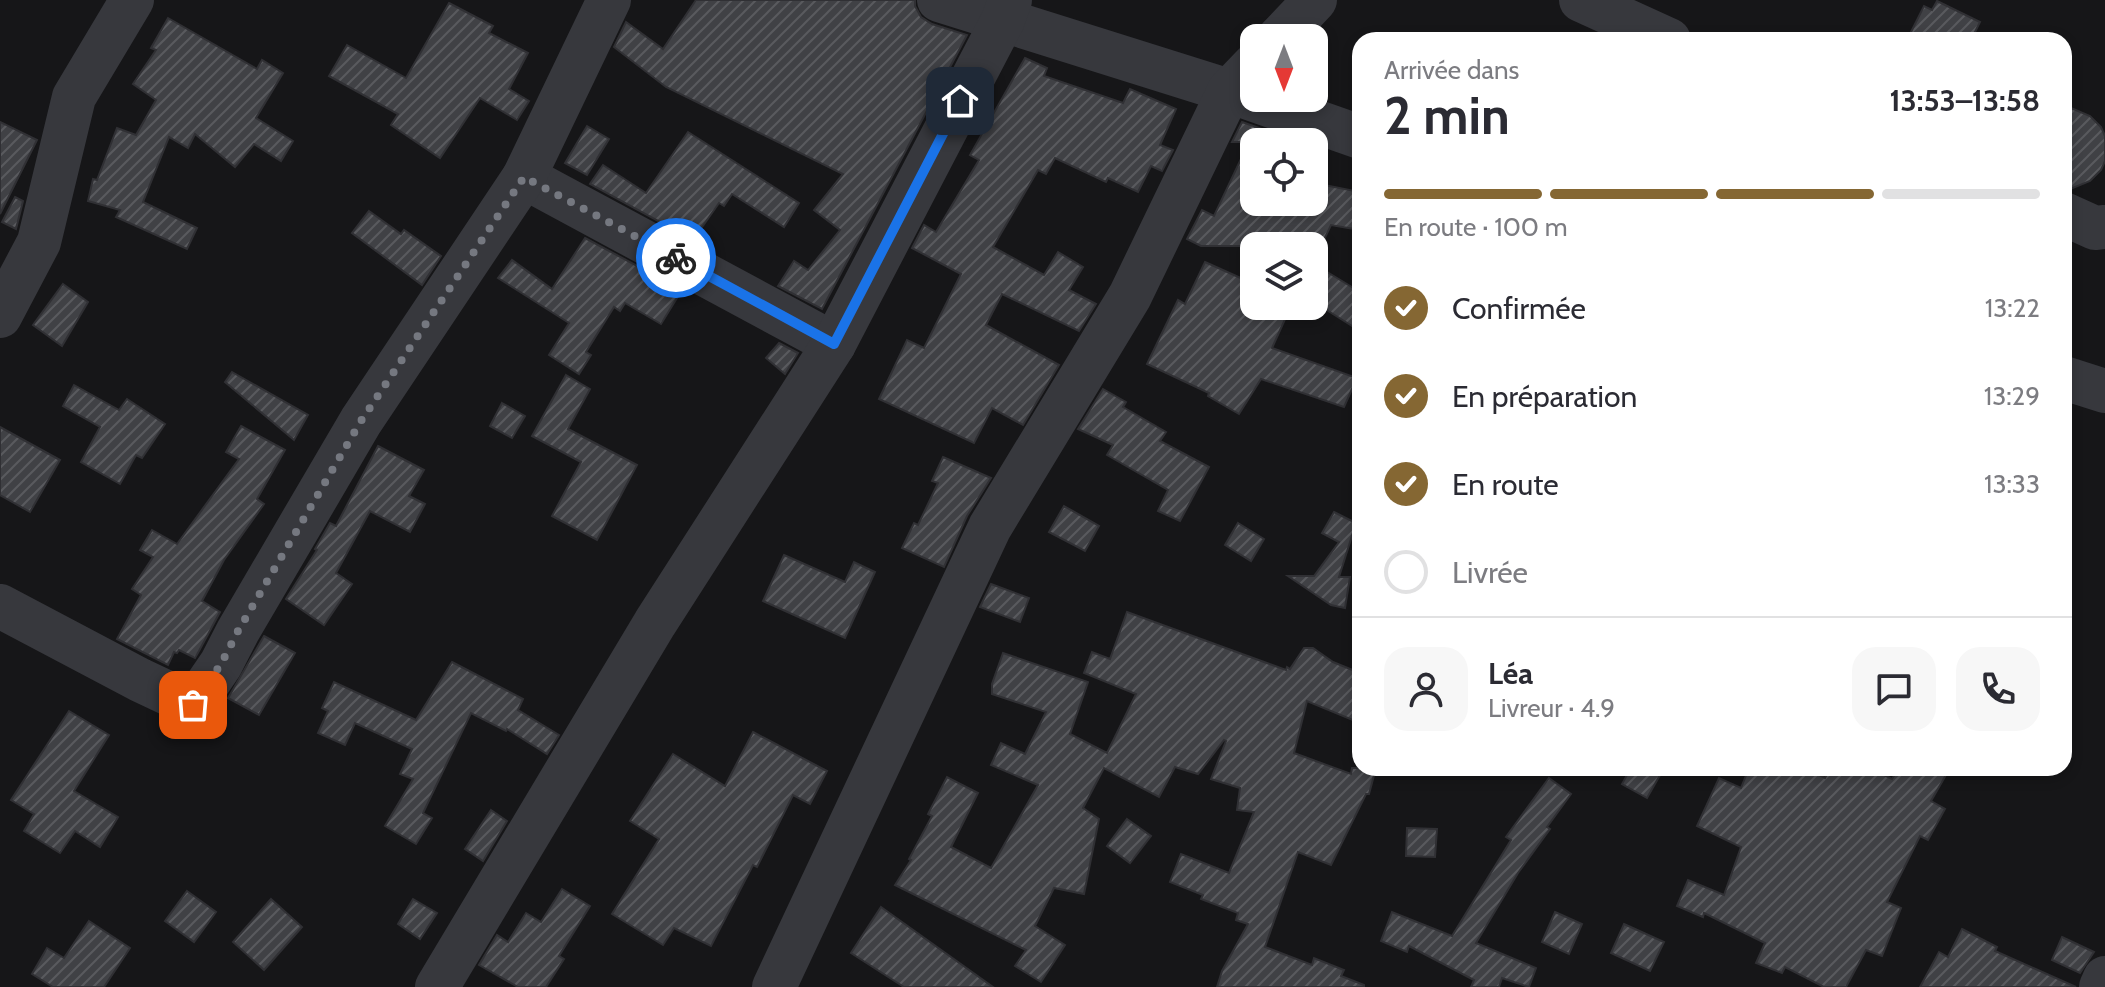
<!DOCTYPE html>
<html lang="fr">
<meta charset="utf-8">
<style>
:root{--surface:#fff;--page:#f7f7f7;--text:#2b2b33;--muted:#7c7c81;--line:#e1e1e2;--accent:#856733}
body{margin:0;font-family:Cabin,sans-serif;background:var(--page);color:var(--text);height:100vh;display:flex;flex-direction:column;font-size:30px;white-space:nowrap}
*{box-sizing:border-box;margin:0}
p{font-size:26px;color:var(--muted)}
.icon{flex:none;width:44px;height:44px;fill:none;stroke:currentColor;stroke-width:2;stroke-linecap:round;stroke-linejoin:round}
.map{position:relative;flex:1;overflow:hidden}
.side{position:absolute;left:1352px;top:32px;width:720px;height:744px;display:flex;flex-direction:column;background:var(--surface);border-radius:24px;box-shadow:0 4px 12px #0003}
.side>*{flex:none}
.needle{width:52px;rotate:180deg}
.buttons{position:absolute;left:1240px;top:24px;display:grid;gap:16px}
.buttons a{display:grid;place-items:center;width:88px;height:88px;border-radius:16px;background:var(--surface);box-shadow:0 4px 12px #0003;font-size:40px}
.pin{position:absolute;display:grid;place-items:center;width:68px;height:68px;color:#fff;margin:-34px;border-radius:16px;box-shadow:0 4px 12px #0006}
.courier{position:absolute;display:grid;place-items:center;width:80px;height:80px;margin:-40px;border:6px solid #1a73e8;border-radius:50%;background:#fff;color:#222;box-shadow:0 2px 10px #0007}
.headline em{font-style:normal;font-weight:700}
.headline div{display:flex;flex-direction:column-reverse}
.headline{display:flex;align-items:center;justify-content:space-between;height:136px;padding:0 32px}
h1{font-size:52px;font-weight:700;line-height:60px}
.bar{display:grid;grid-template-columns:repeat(4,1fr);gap:12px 8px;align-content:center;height:96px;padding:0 32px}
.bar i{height:10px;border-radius:6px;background:var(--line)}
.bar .active{background:var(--accent)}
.bar p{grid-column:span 4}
.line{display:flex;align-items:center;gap:20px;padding:0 32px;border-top:2px solid var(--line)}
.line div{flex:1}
.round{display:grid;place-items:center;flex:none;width:84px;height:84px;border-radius:24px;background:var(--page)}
ol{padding:0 32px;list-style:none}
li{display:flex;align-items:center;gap:24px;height:88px}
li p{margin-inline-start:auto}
li .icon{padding:8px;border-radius:50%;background:var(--accent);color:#fff;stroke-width:4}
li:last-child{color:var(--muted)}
li i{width:44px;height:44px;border:4px solid var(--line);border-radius:50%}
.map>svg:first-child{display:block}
</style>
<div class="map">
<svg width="2105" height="987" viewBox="0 0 2105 987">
<defs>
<pattern id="building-hatch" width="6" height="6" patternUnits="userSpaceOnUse" patternTransform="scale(2)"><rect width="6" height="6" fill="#404145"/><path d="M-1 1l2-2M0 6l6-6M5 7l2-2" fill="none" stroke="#595a5e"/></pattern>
</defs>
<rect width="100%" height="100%" fill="#161618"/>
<g fill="url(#building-hatch)" stroke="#303034" stroke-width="2">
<polygon points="696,0 915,0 915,6 921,17 932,24 967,35 822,309 778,286 794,261 808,270 840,230 814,210 843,174 666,87 614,47 626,22 663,49"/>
<polygon points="1937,1 1980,22 1971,40 1907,40 1924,6 1932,10"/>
<polygon points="449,3 493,26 489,33 528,53 509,89 529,101 517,120 480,98 440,158 391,125 398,114 329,76 347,45 406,78"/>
<polygon points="168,18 257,69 262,60 283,73 256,118 293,141 281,161 254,144 235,167 195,134 188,148 169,137 143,202 197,228 187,249 116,217 120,210 88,201 93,179 97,180 117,128 136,135 156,100 133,84 156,50 151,48"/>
<polygon points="1025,58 1047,68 1044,76 1123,103 1130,89 1176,109 1160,145 1173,150 1162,171 1151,166 1138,192 1108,178 1106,182 1055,158 1046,174 1038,170 993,247 1044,275 1058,252 1083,267 1069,290 1096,304 1079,331 1002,294 986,325 1059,365 1023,425 992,408 974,443 879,399 907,340 924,348 961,274 912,248 924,225 936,232 979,160 970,155"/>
<polygon points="2064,105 2090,116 2101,127 2105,136 2105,161 2101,170 2090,181 2068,190 2064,189"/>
<polygon points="0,122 37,140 0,214"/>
<polygon points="1242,122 1299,142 1254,142 1254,202 1314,202 1314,183 1360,192 1360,230 1331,225 1321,246 1201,246 1187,239 1202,210 1214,216 1249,142 1232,142"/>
<polygon points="587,126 609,139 587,175 565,163"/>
<polygon points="688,132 799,203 784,227 732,194 724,206 719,203 693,240 590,184 603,165 646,193"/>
<polygon points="15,197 23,201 16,229 2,222"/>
<polygon points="369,211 401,234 404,230 441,256 422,285 352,233"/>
<polygon points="585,238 682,290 661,324 625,303 620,311 614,307 586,352 591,355 579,374 549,355 569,323 498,278 512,260 552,289"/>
<polygon points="1205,262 1254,284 1254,306 1291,306 1272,348 1357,378 1344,407 1261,379 1239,414 1208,396 1209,393 1147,364 1178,300 1185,304"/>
<polygon points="1314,264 1360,292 1360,331 1314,302"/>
<polygon points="63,284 88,302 62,346 33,325"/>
<polygon points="779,343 798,353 785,374 766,358"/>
<polygon points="232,372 308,415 294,440 225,382"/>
<polygon points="566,375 590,389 568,429 637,465 597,540 552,516 581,462 532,436"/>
<polygon points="74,385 119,410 127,399 165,424 142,458 136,455 120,484 81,462 100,427 63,406"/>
<polygon points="1103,389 1126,402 1123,407 1166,432 1160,441 1209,467 1180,521 1158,511 1168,490 1107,455 1113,445 1078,429"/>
<polygon points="502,403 525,416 512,438 490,426"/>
<polygon points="241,426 285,450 257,499 264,504 224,560 202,601 220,612 199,651 195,658 179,650 177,653 174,652 168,665 117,639 141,595 132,589 153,557 140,550 152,530 177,544 239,459 226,452"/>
<polygon points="0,427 60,460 30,512 0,495"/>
<polygon points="378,446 424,470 409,496 425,504 410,532 370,511 336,573 352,584 324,625 286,599 317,550 315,549 330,523 336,526"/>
<polygon points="943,457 991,478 967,516 944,567 902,548 914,523 918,525 938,483 932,481"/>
<polygon points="1064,506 1099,526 1085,551 1049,532"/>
<polygon points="1334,512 1356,523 1339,577 1350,577 1345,608 1331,605 1288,576 1314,576 1339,542 1322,533"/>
<polygon points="1238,523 1264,539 1251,561 1225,545"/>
<polygon points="784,555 845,582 854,562 875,572 845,638 763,601"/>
<polygon points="991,584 1029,598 1020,622 980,607"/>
<polygon points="1127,612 1286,670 1287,667 1290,669 1304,648 1313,648 1333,662 1360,673 1360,723 1307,701 1294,753 1351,774 1352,768 1376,768 1369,794 1366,794 1331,865 1298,852 1265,947 1312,965 1314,958 1344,970 1341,976 1364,985 1364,987 1217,987 1222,971 1248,924 1236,920 1238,913 1201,899 1203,895 1170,882 1181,854 1229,873 1254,812 1237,810 1240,788 1211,779 1226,741 1224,740 1198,774 1175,767 1159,797 1104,768 1083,808 1099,819 1084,894 1054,888 1035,926 1065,945 1041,982 1015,966 1026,950 895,885 911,860 909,859 932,816 928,814 947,777 978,793 951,847 991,868 1038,785 991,765 1001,743 1025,754 1046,712 992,694 992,684 1003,653 1088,682 1070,734 1107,753 1136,694 1084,673 1092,652 1110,659"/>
<polygon points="264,636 295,653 259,715 228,698"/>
<polygon points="452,662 523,699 518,710 559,735 547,754 507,729 506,731 471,713 423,813 432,818 416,844 385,826 413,779 400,774 412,749 355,723 345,745 318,733 328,711 322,708 334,682 416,720"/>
<polygon points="69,711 109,735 74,791 118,817 100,847 75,831 60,853 24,831 34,814 11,800"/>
<polygon points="753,732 827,771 810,804 793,795 757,867 753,865 711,946 674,928 663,945 612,914 659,839 630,821 673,754 725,786"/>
<polygon points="1631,768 1648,768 1660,775 1647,798 1622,784"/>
<polygon points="1749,768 1805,768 1825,778 1830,768 1870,768 1892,779 1899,768 1950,768 1931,801 1945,809 1928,840 1920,836 1887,902 1901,908 1882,956 1866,950 1846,987 1824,987 1785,967 1782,973 1756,963 1765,943 1704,913 1703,917 1677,906 1688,880 1724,895 1741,847 1697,826 1719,778 1741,788"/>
<polygon points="1549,778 1571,794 1547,827 1550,829 1518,873 1476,943 1536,968 1529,987 1502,978 1499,987 1471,987 1474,980 1409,946 1407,952 1381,941 1392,912 1452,936 1511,840 1506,837"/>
<polygon points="491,810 507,821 483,861 465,849"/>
<polygon points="1127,819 1151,836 1130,863 1107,846"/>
<polygon points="1407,828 1437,829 1435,857 1406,856"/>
<polygon points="562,889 590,906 559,956 564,959 546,987 518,987 479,965 497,935 508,942 526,913 541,922"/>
<polygon points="187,891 216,912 194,942 165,921"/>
<polygon points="271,899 302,927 264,970 233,942"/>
<polygon points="413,899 437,913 420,939 398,924"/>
<polygon points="881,907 993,987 904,987 851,953"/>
<polygon points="1555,912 1582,924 1569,954 1542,942"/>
<polygon points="89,921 130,948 104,987 53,987 32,974 47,948 64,958"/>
<polygon points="1624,924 1664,942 1650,971 1611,953"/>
<polygon points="1962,929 1997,947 1995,951 2076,987 1920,987 1939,952 1948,957"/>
<polygon points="2062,937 2094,952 2080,973 2052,960"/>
</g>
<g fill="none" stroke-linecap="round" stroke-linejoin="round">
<g stroke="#37383d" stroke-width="44">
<polyline points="939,0 1229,91 1360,137"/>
<polyline points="1581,0 1669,40"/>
<polyline points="1279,38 1315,0"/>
<polyline points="524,177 834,344"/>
<polyline points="2064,214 2095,228 2105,227"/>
<polyline points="0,316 39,242 74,97 132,0"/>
<polyline points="2064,378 2105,391"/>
<polyline points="0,606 140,680 193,705 221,664 238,631 361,421 524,177 609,0"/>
<polyline points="437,987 655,623 834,344 1003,20 1010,0"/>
<polyline points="774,987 990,527 1130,296 1229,91 1254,65"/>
<polyline points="2101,987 2105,978"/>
</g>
</g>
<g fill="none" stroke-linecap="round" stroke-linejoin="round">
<polyline stroke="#757880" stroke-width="8" stroke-dasharray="0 14.4" points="193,705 221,664 238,631 361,421 524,177 676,258"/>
<polyline stroke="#1a73e8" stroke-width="10" points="676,258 834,344 960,101"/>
</g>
</svg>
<div class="buttons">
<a><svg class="needle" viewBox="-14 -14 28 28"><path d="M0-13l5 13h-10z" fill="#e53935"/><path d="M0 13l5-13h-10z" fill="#7c7c81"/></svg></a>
<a><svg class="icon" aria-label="locate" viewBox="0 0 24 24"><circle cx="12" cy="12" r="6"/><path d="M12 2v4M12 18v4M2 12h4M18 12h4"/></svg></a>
<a><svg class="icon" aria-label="layers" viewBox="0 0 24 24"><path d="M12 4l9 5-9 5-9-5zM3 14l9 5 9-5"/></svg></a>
</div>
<div class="pin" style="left:193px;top:705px;background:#ea580c"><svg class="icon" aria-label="bag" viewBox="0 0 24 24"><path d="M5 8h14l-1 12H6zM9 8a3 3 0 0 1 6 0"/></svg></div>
<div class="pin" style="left:960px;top:101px;background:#1f2937"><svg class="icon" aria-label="home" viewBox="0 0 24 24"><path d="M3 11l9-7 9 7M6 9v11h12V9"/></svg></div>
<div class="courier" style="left:676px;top:258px"><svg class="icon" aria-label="bike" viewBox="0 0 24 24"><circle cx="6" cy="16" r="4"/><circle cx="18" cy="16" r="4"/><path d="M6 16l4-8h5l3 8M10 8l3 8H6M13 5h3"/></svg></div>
<section class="side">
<div class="headline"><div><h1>2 min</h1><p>Arrivée dans</p></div><em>13:53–13:58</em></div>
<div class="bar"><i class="active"></i><i class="active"></i><i class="active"></i><i></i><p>En route · 100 m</p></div>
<ol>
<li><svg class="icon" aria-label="check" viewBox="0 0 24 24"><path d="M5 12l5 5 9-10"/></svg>Confirmée<p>13:22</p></li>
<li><svg class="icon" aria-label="check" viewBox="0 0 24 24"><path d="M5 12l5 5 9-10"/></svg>En préparation<p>13:29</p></li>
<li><svg class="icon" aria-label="check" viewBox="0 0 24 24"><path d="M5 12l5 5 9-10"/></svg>En route<p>13:33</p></li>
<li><i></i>Livrée</li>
</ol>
<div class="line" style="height:144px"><a class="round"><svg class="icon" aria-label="person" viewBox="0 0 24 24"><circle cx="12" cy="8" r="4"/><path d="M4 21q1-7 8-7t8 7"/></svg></a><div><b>Léa</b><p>Livreur · 4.9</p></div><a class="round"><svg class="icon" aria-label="chat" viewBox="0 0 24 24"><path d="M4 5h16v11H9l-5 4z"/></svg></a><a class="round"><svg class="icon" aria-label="phone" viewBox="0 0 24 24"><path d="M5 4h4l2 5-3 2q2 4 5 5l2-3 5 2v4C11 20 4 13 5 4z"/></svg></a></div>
</section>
</div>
